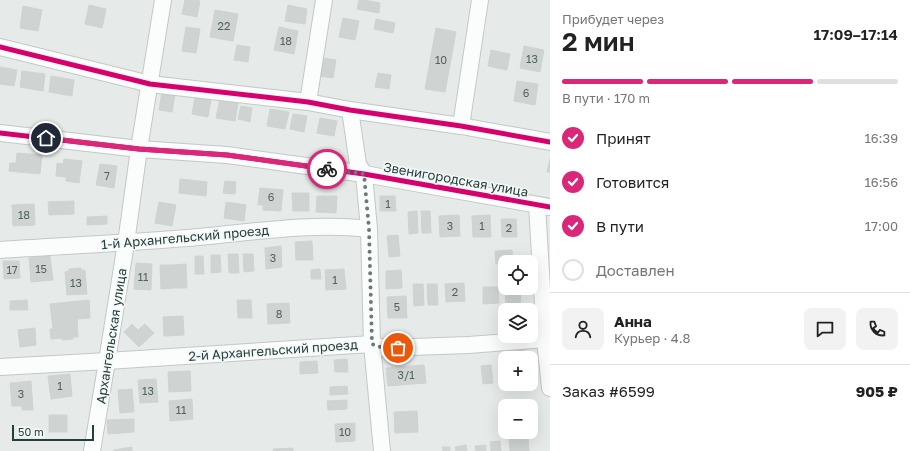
<!DOCTYPE html>
<html lang="ru">
<meta charset="utf-8">
<style>
:root{--surface:#fff;--page:#f2f2f2;--text:#222;--muted:#767676;--line:#e0e0e0;--accent:#db2777}
body{margin:0;font-family:"Golos Text",sans-serif;background:var(--page);color:var(--text);height:100vh;display:flex;flex-direction:column;font-size:15px;white-space:nowrap}
*{box-sizing:border-box;margin:0}
p{font-size:13px;color:var(--muted)}
.icon{flex:none;width:22px;height:22px;fill:none;stroke:currentColor;stroke-width:2;stroke-linecap:round;stroke-linejoin:round}
.map{position:relative;flex:1;overflow:hidden}
.panel{display:flex;flex-direction:column;background:var(--surface);width:360px}
.panel>*{flex:none}
.controls{position:absolute;left:498px;top:255px;display:grid;gap:8px}
.controls a{display:grid;place-items:center;width:40px;height:40px;border-radius:8px;background:var(--surface);box-shadow:0 4px 16px #0002;font-size:20px}
.scale{position:absolute;left:12px;bottom:10px;width:82px;box-sizing:border-box;padding-left:4px;border:2px solid #243e3c;border-top:0;font-size:11px;line-height:14px;white-space:nowrap;color:#243e3c;-webkit-text-stroke:3px #f4f9f8;paint-order:stroke}
.pin{position:absolute;display:grid;place-items:center;width:34px;height:34px;color:#fff;margin:-17px;border:2px solid #fff;border-radius:50%;box-shadow:0 1px 4px #0007}
.courier{position:absolute;display:grid;place-items:center;width:40px;height:40px;margin:-20px;border:3px solid #db2777;border-radius:50%;background:#fff;color:#222;box-shadow:0 1px 5px #0007}
.summary em{font-style:normal;font-weight:600}
.summary div{display:flex;flex-direction:column-reverse}
.summary{display:flex;align-items:center;justify-content:space-between;height:68px;padding:0 12px}
h1{font-size:26px;font-weight:600;line-height:30px}
.bar{display:grid;grid-template-columns:repeat(4,1fr);gap:6px 4px;align-content:center;height:48px;padding:0 12px}
.bar i{height:5px;border-radius:3px;background:var(--line)}
.bar .on{background:var(--accent)}
.bar p{grid-column:span 4}
.line{display:flex;align-items:center;gap:10px;padding:0 12px;border-top:1px solid var(--line)}
.line div{flex:1}
.round{display:grid;place-items:center;flex:none;width:42px;height:42px;border-radius:8px;background:var(--page)}
ol{padding:0 12px;list-style:none}
li{display:flex;align-items:center;gap:12px;height:44px}
li p{margin-inline-start:auto}
li .icon{padding:4px;border-radius:50%;background:var(--accent);color:#fff;stroke-width:4}
li:last-child{color:var(--muted)}
li i{width:22px;height:22px;border:2px solid var(--line);border-radius:50%}
main{display:flex;flex:1;min-height:0}
.map>svg:first-child{display:block}
</style>
<main>
<div class="map">
<svg width="550" height="451" viewBox="0 0 550 451">
<rect width="100%" height="100%" fill="#e6ebea"/>
<g fill="#cfd3d2" stroke="#ced4d3">
<polygon points="185,0 193,0 200,1 197,17 182,14"/>
<polygon points="359,0 364,0 380,3 379,13 357,9"/>
<polygon points="89,5 106,9 102,28 85,24"/>
<polygon points="288,5 307,9 305,24 285,21"/>
<polygon points="23,6 42,10 38,31 20,28"/>
<polygon points="215,10 238,14 233,41 210,37"/>
<polygon points="343,18 359,21 355,40 339,37"/>
<polygon points="376,19 395,23 393,33 374,29"/>
<polygon points="186,27 200,29 196,53 182,51"/>
<polygon points="279,27 298,31 294,54 274,50"/>
<polygon points="436,28 456,32 445,92 425,89"/>
<polygon points="237,45 250,47 248,62 234,60"/>
<polygon points="524,46 544,50 540,72 520,68"/>
<polygon points="491,50 510,54 507,70 488,66"/>
<polygon points="323,58 336,60 333,78 320,76"/>
<polygon points="0,67 17,70 14,86 0,84"/>
<polygon points="22,71 45,74 43,91 20,87"/>
<polygon points="378,73 391,75 389,89 375,87"/>
<polygon points="51,76 74,80 72,96 49,92"/>
<polygon points="517,81 538,84 535,105 514,101"/>
<polygon points="162,92 175,94 172,112 159,110"/>
<polygon points="195,97 211,100 208,117 192,114"/>
<polygon points="220,99 238,103 235,121 216,118"/>
<polygon points="241,106 252,108 250,122 238,119"/>
<polygon points="270,109 289,112 285,129 267,126"/>
<polygon points="293,114 307,116 304,132 290,129"/>
<polygon points="320,118 337,121 334,136 317,133"/>
<polygon points="17,153 42,155 40,174 9,171 10,163 16,163"/>
<polygon points="64,159 82,161 79,183 66,181 66,177 56,176 57,163 63,164"/>
<polygon points="550,159 550,172 547,172"/>
<polygon points="100,164 117,166 114,188 96,185"/>
<polygon points="180,179 207,182 206,196 179,193"/>
<polygon points="225,181 236,182 235,194 223,193"/>
<polygon points="260,188 283,190 281,211 263,210 263,205 258,205"/>
<polygon points="292,193 309,193 309,211 293,211"/>
<polygon points="317,196 337,196 336,213 316,212"/>
<polygon points="380,196 395,196 396,211 380,211"/>
<polygon points="74,201 74,214 49,215 48,202"/>
<polygon points="159,202 176,205 172,226 155,223"/>
<polygon points="226,202 246,205 244,221 224,218"/>
<polygon points="34,204 35,225 13,226 12,205"/>
<polygon points="417,211 418,233 409,234 408,212"/>
<polygon points="421,211 430,211 431,233 422,233"/>
<polygon points="459,215 460,236 440,237 439,216"/>
<polygon points="490,215 491,237 473,237 472,216"/>
<polygon points="107,216 107,224 87,225 87,217"/>
<polygon points="501,219 516,219 517,237 502,237"/>
<polygon points="398,235 400,256 389,257 387,236"/>
<polygon points="312,241 313,260 296,260 295,242"/>
<polygon points="281,246 282,267 266,269 265,248"/>
<polygon points="512,250 513,262 496,264 495,251"/>
<polygon points="228,254 238,254 239,273 229,273"/>
<polygon points="243,254 253,254 254,271 244,272"/>
<polygon points="211,255 220,255 221,272 211,273"/>
<polygon points="50,256 53,280 31,282 29,258"/>
<polygon points="195,256 203,256 204,274 195,274"/>
<polygon points="3,261 19,261 20,278 4,279"/>
<polygon points="136,263 152,264 151,290 134,289"/>
<polygon points="186,264 187,288 174,288 173,265"/>
<polygon points="160,265 173,265 174,288 161,289"/>
<polygon points="81,268 81,270 85,270 87,294 67,295 65,272 69,271 69,269"/>
<polygon points="320,269 321,279 311,279 311,270"/>
<polygon points="344,269 346,289 326,290 325,270"/>
<polygon points="401,270 402,288 386,289 386,271"/>
<polygon points="464,283 465,301 446,302 445,284"/>
<polygon points="413,284 423,284 424,305 414,306"/>
<polygon points="427,284 437,284 438,305 428,305"/>
<polygon points="483,287 498,287 499,303 483,304"/>
<polygon points="505,288 520,288 521,306 506,306"/>
<polygon points="406,296 407,318 388,318 387,297"/>
<polygon points="27,300 28,310 10,310 10,301"/>
<polygon points="89,300 90,318 77,319 78,337 73,337 73,339 62,340 62,338 51,339 50,329 53,329 50,304"/>
<polygon points="237,300 251,300 252,318 238,318"/>
<polygon points="289,303 290,323 268,324 267,304"/>
<polygon points="183,316 184,335 164,336 163,317"/>
<polygon points="132,324 138,330 145,324 154,333 139,347 124,332"/>
<polygon points="35,328 36,345 20,347 18,330"/>
<polygon points="524,350 525,358 507,358 506,352"/>
<polygon points="347,359 348,372 335,372 334,360"/>
<polygon points="317,361 318,373 300,374 300,362"/>
<polygon points="424,365 426,383 388,386 386,368"/>
<polygon points="491,365 493,383 483,384 481,366"/>
<polygon points="190,371 191,391 169,392 168,372"/>
<polygon points="70,374 72,396 51,399 48,376"/>
<polygon points="156,379 158,402 140,403 138,380"/>
<polygon points="31,381 33,410 22,410 22,406 12,406 10,383"/>
<polygon points="509,384 527,384 527,389 509,390"/>
<polygon points="347,386 348,394 330,395 330,387"/>
<polygon points="132,389 134,412 120,413 118,390"/>
<polygon points="192,399 193,419 170,421 169,401"/>
<polygon points="347,400 347,409 328,410 327,401"/>
<polygon points="531,409 532,429 531,429"/>
<polygon points="417,411 418,432 395,433 394,412"/>
<rect x="49" y="415" width="18" height="17"/>
<polygon points="134,419 134,432 108,434 107,420"/>
<polygon points="355,423 355,441 336,442 335,424"/>
<polygon points="528,438 529,451 510,451 509,439"/>
<polygon points="500,441 501,451 491,451 490,442"/>
<polygon points="466,445 467,451 456,451 455,447"/>
<polygon points="486,445 486,451 476,451 475,446"/>
<polygon points="132,447 132,451 114,451 114,450"/>
<polygon points="442,447 450,447 450,451 443,451"/>
<polygon points="293,448 293,451 274,451 273,449"/>
</g>
<g fill="none" stroke-linecap="round" stroke-linejoin="round">
<defs>
<g id="minor">
<polyline points="0,47 150,84 308,102 350,110 461,126 550,142"/>
<polyline points="308,102 324,0"/>
<polyline points="350,110 358,164 364,174 369,229 372,344 382,451"/>
<polyline points="461,126 480,0"/>
<polyline points="0,133 139,149 227,155 364,174 550,207"/>
<polyline points="537,205 545,339 550,388"/>
<path d="M0 250C63 246 125 243 188 238 248 233 309 222 369 229"/>
<polyline points="0,367 107,361 372,344 383,348 469,345 545,339"/>
<polyline points="92,451 107,361 126,243 139,149 163,0"/>
</g>
</defs>
<use href="#minor" stroke="#c3c8c7" stroke-width="18"/>
<use href="#minor" stroke="#fbfcfc" stroke-width="16"/>
<defs>
<g id="cycleway">
<polyline points="0,47 150,84 308,102 350,110 461,126 550,142"/>
<polyline points="0,133 139,149 227,155 364,174 550,207"/>
</g>
</defs>
<use href="#cycleway" stroke="#f4f9f8" stroke-width="8"/>
<use href="#cycleway" stroke="#d6006c" stroke-width="5"/>
</g>
<g fill="none" stroke-linecap="round" stroke-linejoin="round">
<polyline stroke="#687b79" stroke-width="4" stroke-dasharray="0 7.2" points="327,169 364,174 369,229 372,344 383,348 398,348"/>
<polyline stroke="#db2777" stroke-width="5" points="46,138 139,149 227,155 327,169"/>
</g>
<g text-anchor="middle" stroke-width="3" stroke-linejoin="round" paint-order="stroke">
<g font-size="11" fill="#506462">
<text x="224" y="30">22</text>
<text x="286" y="45">18</text>
<text x="532" y="63">13</text>
<text x="441" y="64">10</text>
<text x="526" y="97">6</text>
<text x="107" y="180">7</text>
<text x="271" y="201">6</text>
<text x="388" y="208">1</text>
<text x="24" y="219">18</text>
<text x="450" y="230">3</text>
<text x="482" y="230">1</text>
<text x="509" y="232">2</text>
<text x="273" y="262">3</text>
<text x="41" y="273">15</text>
<text x="12" y="274">17</text>
<text x="143" y="281">11</text>
<text x="335" y="284">1</text>
<text x="76" y="287">13</text>
<text x="455" y="296">2</text>
<text x="397" y="311">5</text>
<text x="279" y="318">8</text>
<text x="406" y="379">3/1</text>
<text x="60" y="390">1</text>
<text x="148" y="395">13</text>
<text x="21" y="398">3</text>
<text x="181" y="414">11</text>
<text x="345" y="436">10</text>
</g>
<g font-size="13" fill="#243e3c" stroke="#f4f9f8">
<text transform="translate(456 179) rotate(10)" y="5">Звенигородская улица</text>
<text transform="translate(185 237) rotate(-5)" y="5">1-й Архангельский проезд</text>
<text transform="translate(111 336) rotate(-81)" y="5">Архангельская улица</text>
<text transform="translate(273 350) rotate(-4)" y="5">2-й Архангельский проезд</text>
</g>
</g>
</svg>
<div class="controls">
<a><svg class="icon" aria-label="locate" viewBox="0 0 24 24"><circle cx="12" cy="12" r="6"/><path d="M12 2v4M12 18v4M2 12h4M18 12h4"/></svg></a>
<a><svg class="icon" aria-label="layers" viewBox="0 0 24 24"><path d="M12 4l9 5-9 5-9-5zM3 14l9 5 9-5"/></svg></a>
<a>+</a>
<a>−</a>
</div>
<div class="scale">50 m</div>
<div class="pin" style="left:398px;top:348px;background:#ea580c"><svg class="icon" aria-label="bag" viewBox="0 0 24 24"><path d="M5 8h14l-1 12H6zM9 8a3 3 0 0 1 6 0"/></svg></div>
<div class="pin" style="left:46px;top:138px;background:#1f2937"><svg class="icon" aria-label="home" viewBox="0 0 24 24"><path d="M3 11l9-7 9 7M6 9v11h12V9"/></svg></div>
<div class="courier" style="left:327px;top:169px"><svg class="icon" aria-label="bike" viewBox="0 0 24 24"><circle cx="6" cy="16" r="4"/><circle cx="18" cy="16" r="4"/><path d="M6 16l4-8h5l3 8M10 8l3 8H6M13 5h3"/></svg></div>
</div>
<section class="panel">
<div class="summary"><div><h1>2 мин</h1><p>Прибудет через</p></div><em>17:09–17:14</em></div>
<div class="bar"><i class="on"></i><i class="on"></i><i class="on"></i><i></i><p>В пути · 170 m</p></div>
<ol>
<li><svg class="icon" aria-label="check" viewBox="0 0 24 24"><path d="M5 12l5 5 9-10"/></svg>Принят<p>16:39</p></li>
<li><svg class="icon" aria-label="check" viewBox="0 0 24 24"><path d="M5 12l5 5 9-10"/></svg>Готовится<p>16:56</p></li>
<li><svg class="icon" aria-label="check" viewBox="0 0 24 24"><path d="M5 12l5 5 9-10"/></svg>В пути<p>17:00</p></li>
<li><i></i>Доставлен</li>
</ol>
<div class="line" style="height:72px"><a class="round"><svg class="icon" aria-label="person" viewBox="0 0 24 24"><circle cx="12" cy="8" r="4"/><path d="M4 21q1-7 8-7t8 7"/></svg></a><div><b>Анна</b><p>Курьер · 4.8</p></div><a class="round"><svg class="icon" aria-label="chat" viewBox="0 0 24 24"><path d="M4 5h16v11H9l-5 4z"/></svg></a><a class="round"><svg class="icon" aria-label="phone" viewBox="0 0 24 24"><path d="M5 4h4l2 5-3 2q2 4 5 5l2-3 5 2v4C11 20 4 13 5 4z"/></svg></a></div>
<div class="line" style="height:52px"><div>Заказ #6599</div><b>905 ₽</b></div>
</section>
</main>
